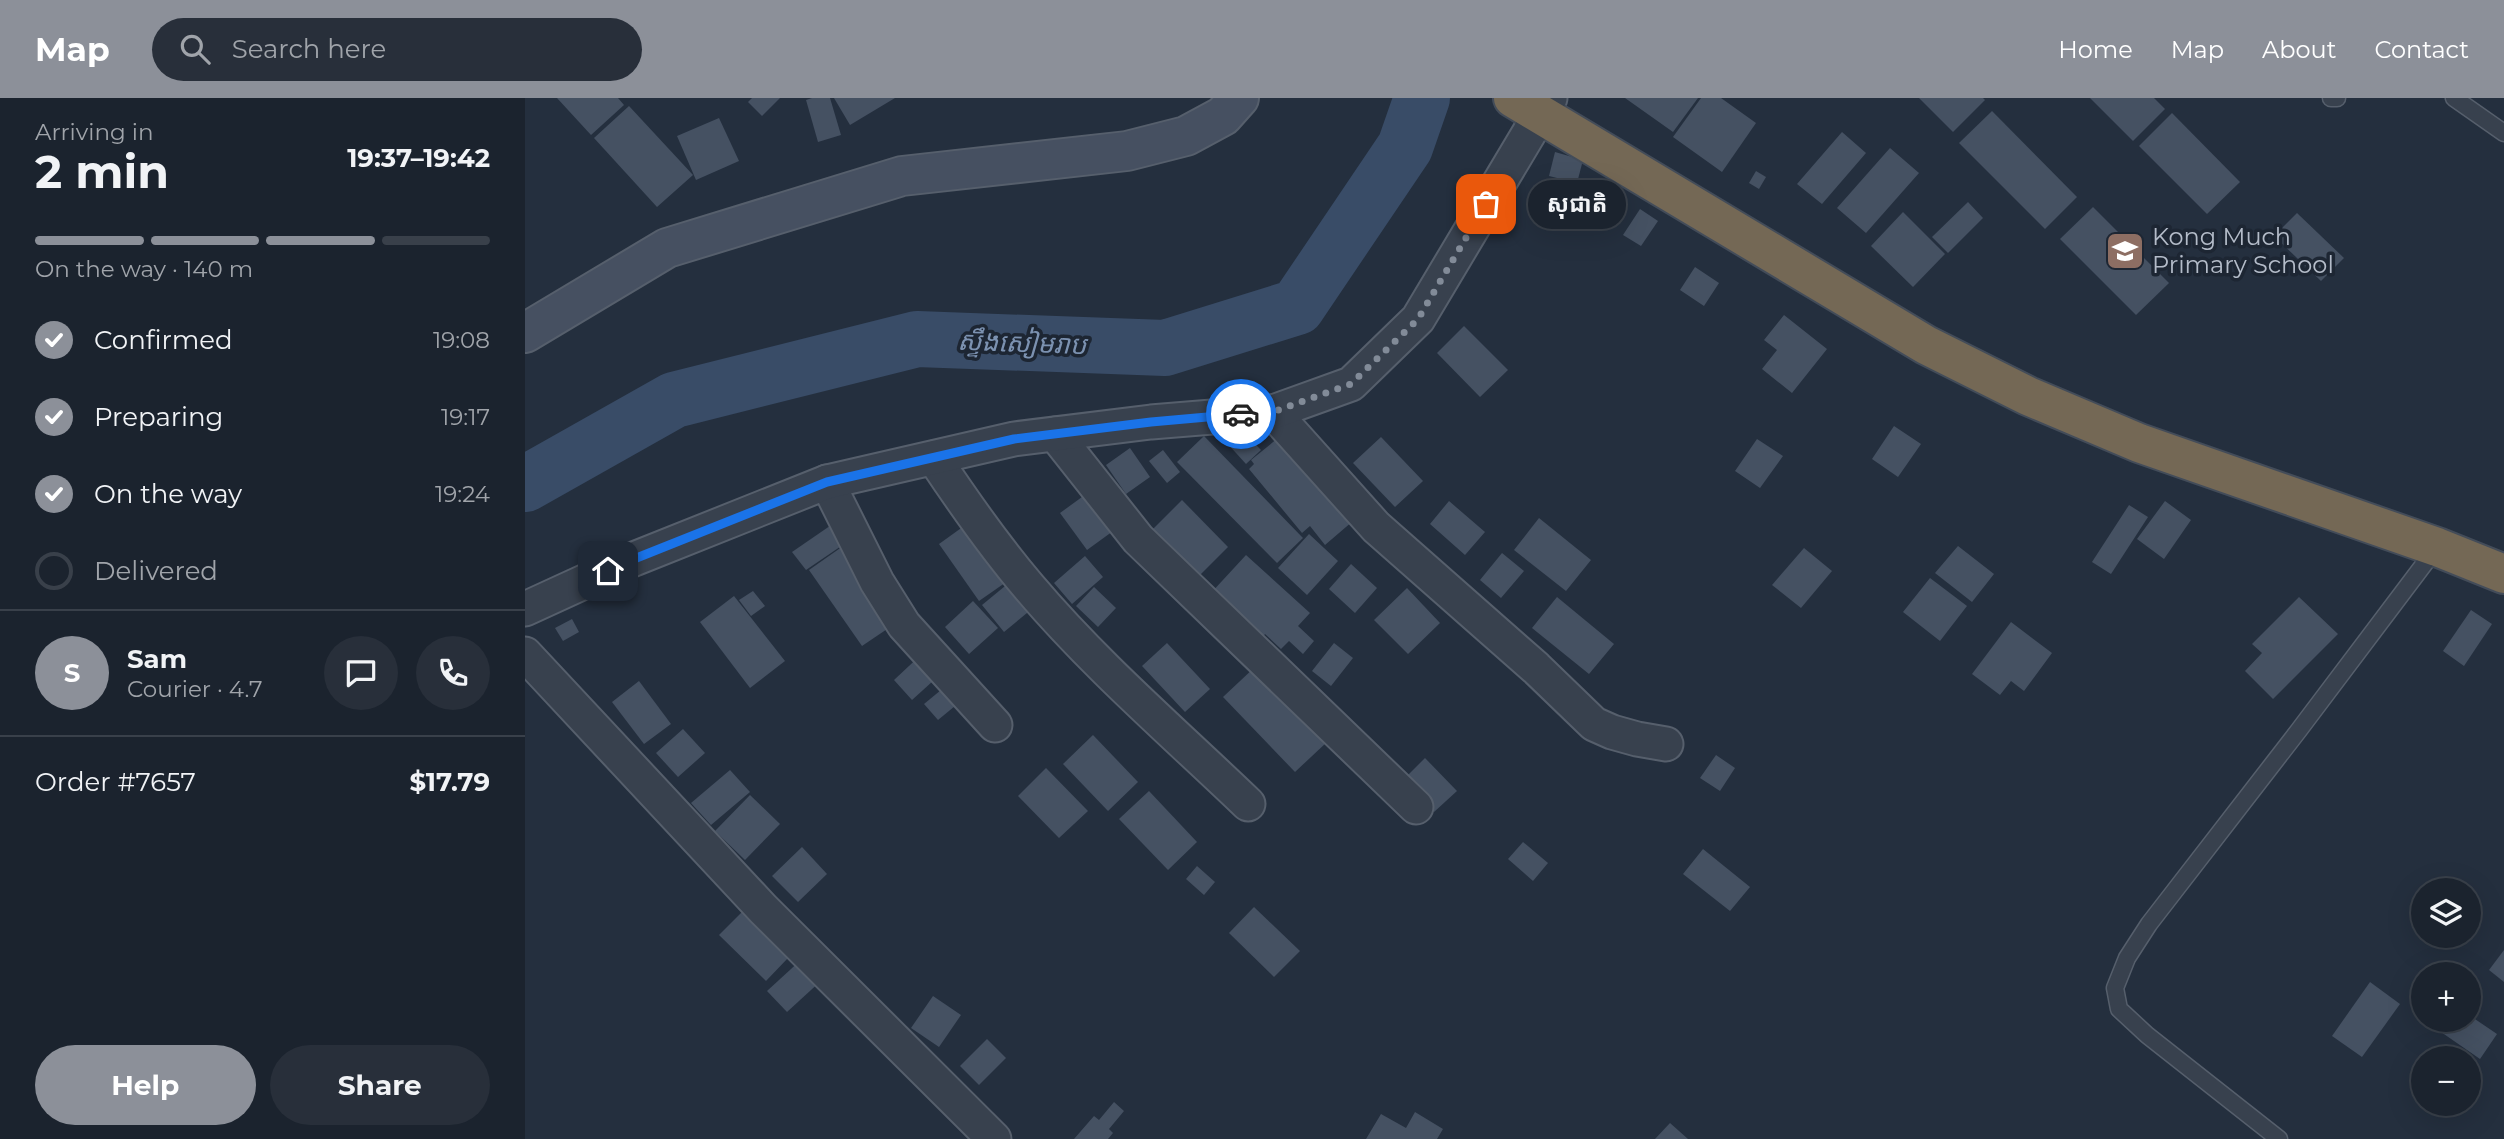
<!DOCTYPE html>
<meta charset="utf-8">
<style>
:root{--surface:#1b232e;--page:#282f3a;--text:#f1f3f6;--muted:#a0a4aa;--line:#39404a;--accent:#8c9099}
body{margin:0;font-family:Montserrat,"Noto Sans Khmer",sans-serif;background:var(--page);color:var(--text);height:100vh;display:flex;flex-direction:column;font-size:26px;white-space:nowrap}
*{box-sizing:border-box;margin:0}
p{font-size:23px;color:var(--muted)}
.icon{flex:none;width:38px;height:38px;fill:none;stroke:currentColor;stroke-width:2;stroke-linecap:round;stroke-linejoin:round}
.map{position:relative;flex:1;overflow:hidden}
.panel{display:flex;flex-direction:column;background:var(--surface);width:525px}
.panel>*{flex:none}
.tools{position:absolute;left:1886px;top:780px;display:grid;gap:14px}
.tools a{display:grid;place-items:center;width:70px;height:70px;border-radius:50%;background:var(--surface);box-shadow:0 7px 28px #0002,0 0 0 2px var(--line);font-size:35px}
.pin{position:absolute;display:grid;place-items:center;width:60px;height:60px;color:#fff;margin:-30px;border-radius:14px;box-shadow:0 4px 10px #0006}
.courier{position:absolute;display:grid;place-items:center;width:70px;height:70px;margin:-35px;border:5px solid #1a73e8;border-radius:50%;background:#fff;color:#222;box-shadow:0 2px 9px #0007}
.bubble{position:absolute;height:49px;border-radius:24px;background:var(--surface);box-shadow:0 7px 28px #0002,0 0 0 2px var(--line);font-size:23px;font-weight:700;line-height:49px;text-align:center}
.summary em{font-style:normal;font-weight:700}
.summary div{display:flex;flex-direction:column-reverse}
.summary{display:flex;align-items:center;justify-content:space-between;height:119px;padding:0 35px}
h1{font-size:46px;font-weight:700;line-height:52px}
.bar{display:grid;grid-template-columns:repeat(4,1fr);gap:10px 7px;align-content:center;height:84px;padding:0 35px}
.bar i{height:9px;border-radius:5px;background:var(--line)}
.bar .current{background:var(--accent)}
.bar p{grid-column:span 4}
.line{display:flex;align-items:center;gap:18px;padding:0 35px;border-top:2px solid var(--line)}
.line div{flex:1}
.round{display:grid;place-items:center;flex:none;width:74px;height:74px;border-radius:37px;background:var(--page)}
ol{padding:0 35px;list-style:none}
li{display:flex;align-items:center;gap:21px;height:77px}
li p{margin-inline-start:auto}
li .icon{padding:7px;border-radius:50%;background:var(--accent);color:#fff;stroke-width:4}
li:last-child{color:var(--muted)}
li i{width:38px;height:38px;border:4px solid var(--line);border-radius:50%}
.primary-button{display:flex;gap:14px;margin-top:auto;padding:14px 35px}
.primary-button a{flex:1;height:80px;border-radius:42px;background:var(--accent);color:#fff;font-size:28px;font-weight:700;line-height:80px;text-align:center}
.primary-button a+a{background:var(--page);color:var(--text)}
header{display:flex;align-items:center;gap:42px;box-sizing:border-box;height:98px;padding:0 35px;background:var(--accent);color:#fff}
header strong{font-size:33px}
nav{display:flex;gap:38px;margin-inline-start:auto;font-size:24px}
.search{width:490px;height:63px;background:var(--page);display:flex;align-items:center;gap:18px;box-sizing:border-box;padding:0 24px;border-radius:38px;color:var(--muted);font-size:26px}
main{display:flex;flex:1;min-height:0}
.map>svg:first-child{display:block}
</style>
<header>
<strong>Map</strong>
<div class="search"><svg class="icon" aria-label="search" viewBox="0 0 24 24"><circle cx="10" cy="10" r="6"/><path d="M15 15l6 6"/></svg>Search here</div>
<nav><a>Home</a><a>Map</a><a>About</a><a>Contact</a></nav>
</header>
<main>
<section class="panel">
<div class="summary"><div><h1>2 min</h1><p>Arriving in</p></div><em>19:37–19:42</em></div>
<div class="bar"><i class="current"></i><i class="current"></i><i class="current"></i><i></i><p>On the way · 140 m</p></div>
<ol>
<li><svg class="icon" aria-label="check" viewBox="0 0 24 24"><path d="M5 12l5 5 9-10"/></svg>Confirmed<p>19:08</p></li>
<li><svg class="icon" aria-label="check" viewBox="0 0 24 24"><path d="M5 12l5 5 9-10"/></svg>Preparing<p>19:17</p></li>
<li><svg class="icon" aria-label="check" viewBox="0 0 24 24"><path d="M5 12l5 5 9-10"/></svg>On the way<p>19:24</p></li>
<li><i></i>Delivered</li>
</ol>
<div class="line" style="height:126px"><b class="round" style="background:var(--accent);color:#fff">S</b><div><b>Sam</b><p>Courier · 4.7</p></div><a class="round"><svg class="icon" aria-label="chat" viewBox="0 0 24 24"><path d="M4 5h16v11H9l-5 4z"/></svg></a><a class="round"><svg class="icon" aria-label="phone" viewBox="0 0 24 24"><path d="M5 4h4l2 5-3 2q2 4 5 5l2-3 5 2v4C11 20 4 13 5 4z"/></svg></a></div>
<div class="line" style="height:91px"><div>Order #7657</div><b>$17.79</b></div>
<div class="primary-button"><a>Help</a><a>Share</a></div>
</section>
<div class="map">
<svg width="1979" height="1041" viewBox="0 0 1979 1041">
<rect width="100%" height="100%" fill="#242f3e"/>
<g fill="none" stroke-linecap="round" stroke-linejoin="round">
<polyline stroke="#394c67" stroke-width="56" points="0,386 149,302 392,241 640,250 772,209 880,49 897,0"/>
</g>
<g fill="#455162">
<polygon points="32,0 93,0 99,7 66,37"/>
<polygon points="227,0 255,0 237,18 223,4"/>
<polygon points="287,0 305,0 316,37 293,44 281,2"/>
<polygon points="309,0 370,0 325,27"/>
<polygon points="1100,0 1173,0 1148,34"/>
<polygon points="1176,0 1196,0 1231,25 1197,74 1148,39"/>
<polygon points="1394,0 1458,0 1460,2 1428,34"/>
<polygon points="1565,0 1629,0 1640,11 1608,43"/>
<polygon points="104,8 168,77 132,109 69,40"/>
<polygon points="1467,13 1552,99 1520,131 1434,45"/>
<polygon points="1647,15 1715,84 1682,116 1614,48"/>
<polygon points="194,20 214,63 171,82 152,38"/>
<polygon points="1317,34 1341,55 1297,106 1272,86"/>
<polygon points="1365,50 1394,75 1341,135 1312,110"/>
<polygon points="1030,54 1058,62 1052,85 1024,78"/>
<polygon points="1231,73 1241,79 1234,91 1224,85"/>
<polygon points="1443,104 1458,120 1423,155 1407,139"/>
<polygon points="1568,109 1644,185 1611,217 1535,141"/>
<polygon points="1115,111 1133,123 1116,148 1098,137"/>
<polygon points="1378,114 1420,156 1388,189 1346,148"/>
<polygon points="1772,115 1819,160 1796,183 1749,138"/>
<polygon points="1170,169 1194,185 1179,208 1155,192"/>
<polygon points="1259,217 1302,251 1267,295 1237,271 1252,252 1239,242"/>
<polygon points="939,228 983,272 955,299 912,255"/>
<polygon points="1369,328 1396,346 1373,379 1347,361"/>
<polygon points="715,330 736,352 721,366 701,344"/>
<polygon points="679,338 778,440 752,465 652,364"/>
<polygon points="856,339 898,383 870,409 828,365"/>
<polygon points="753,340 835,417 800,447 785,428 777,435 724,371 729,366 726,362"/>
<polygon points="1232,341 1258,358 1235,390 1210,373"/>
<polygon points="605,350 625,379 601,396 581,367"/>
<polygon points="638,352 655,374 642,385 624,363"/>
<polygon points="568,391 595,428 562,452 535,415"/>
<polygon points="657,402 703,449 666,486 620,439"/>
<polygon points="924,403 960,434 940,457 905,426"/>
<polygon points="1640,403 1666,422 1639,461 1612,441"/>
<polygon points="1604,407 1623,419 1586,476 1567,464"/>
<polygon points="1014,420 1066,462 1041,493 989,452"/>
<polygon points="315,421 328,440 281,472 267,454"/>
<polygon points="446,423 487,480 454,503 414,446"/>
<polygon points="784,436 813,463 782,497 753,470"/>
<polygon points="321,446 374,523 337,548 284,472"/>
<polygon points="1433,448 1469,476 1447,504 1410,475"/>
<polygon points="1279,450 1307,473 1276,510 1247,487"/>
<polygon points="977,455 999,473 976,500 955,482"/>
<polygon points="721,457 785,515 773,528 789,543 778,556 764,543 756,551 740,536 736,542 685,496"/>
<polygon points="560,458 578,479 547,506 529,485"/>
<polygon points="826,466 852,490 830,515 804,491"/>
<polygon points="491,479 513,506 479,534 457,507"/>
<polygon points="1405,480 1442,508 1415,543 1378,514"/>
<polygon points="569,489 591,510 573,529 551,508"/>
<polygon points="882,490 915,525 883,556 849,522"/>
<polygon points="228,493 240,508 226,518 214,502"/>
<polygon points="209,498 260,563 225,590 175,524"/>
<polygon points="1032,499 1089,546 1064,576 1007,530"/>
<polygon points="1774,499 1813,536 1748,601 1720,573 1737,555 1727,546"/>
<polygon points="448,503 473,530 444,556 420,529"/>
<polygon points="1946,512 1967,526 1939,568 1918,553"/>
<polygon points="47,521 54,534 38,543 30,530"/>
<polygon points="1486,524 1527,555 1499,593 1486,583 1475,597 1447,576"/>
<polygon points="642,545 685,591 660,614 617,568"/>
<polygon points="809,545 828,560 806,588 787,573"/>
<polygon points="400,553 419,573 387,602 369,582"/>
<polygon points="731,568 802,644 770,674 698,599"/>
<polygon points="114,583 146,626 119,646 87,604"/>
<polygon points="416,592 430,608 413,622 399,606"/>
<polygon points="158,631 180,655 153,679 131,655"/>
<polygon points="568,637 613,684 583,713 538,666"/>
<polygon points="1191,657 1210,670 1195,693 1175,680"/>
<polygon points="900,660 932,693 909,714 878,682"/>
<polygon points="521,670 563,713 534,740 493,698"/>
<polygon points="205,672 225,694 186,727 166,705"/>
<polygon points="624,693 672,744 643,772 594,721"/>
<polygon points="225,697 255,726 220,762 190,733"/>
<polygon points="998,744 1023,765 1008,783 983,761"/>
<polygon points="277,749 302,776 273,804 247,778"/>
<polygon points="1178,751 1225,789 1205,813 1158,776"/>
<polygon points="672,768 690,784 679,797 661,781"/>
<polygon points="224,807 260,843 252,850 263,860 241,883 194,837"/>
<polygon points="729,809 775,853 749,879 704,835"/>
<polygon points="1979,852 1979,884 1964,872"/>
<polygon points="278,860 298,881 262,914 242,893"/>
<polygon points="1845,884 1875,906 1837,959 1807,938"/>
<polygon points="408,898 436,917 414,949 386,930"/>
<polygon points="1944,917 1972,936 1955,961 1916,934 1925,922 1944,922"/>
<polygon points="462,941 481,960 454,987 435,968"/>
<polygon points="589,1004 599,1013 584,1031 588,1035 583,1041 549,1041 569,1018 574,1022"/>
<polygon points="890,1014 918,1031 912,1041 841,1041 856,1016 881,1030"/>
<polygon points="1145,1025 1163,1041 1130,1041"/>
</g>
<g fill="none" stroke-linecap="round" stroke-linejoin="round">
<defs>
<g id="lane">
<polyline points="1806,0 1812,0"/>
<polyline points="1929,0 1979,35"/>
<polyline points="1754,1041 1622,937 1594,911 1590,890 1602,860 1624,826 1774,632 1912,449"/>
</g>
<g id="street">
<polyline points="748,314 851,429 1011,570 1069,626 1087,634 1112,641 1141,646"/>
<polyline points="530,336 613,441 891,709"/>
<path d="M409 360C439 405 469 448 504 489 570 567 649 635 723 706"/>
<polyline points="302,384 352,484 379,527 470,627"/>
<polyline points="0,511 109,461 302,384 489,341 626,324 748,314 826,286 893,221 1025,0"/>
<polyline points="0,556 238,811 469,1041"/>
</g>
<polyline id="secondary" points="0,235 142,150 377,78 602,53 661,38 698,18 714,0"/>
<polyline id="highway" points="988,0 1401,247 1503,298 1614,345 1912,449 1979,476"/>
</defs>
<use href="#lane" stroke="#565f6c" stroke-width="19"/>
<use href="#street" stroke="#565f6c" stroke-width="37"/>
<use href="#secondary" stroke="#565f6c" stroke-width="42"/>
<use href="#highway" stroke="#434c59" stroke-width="42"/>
<use href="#lane" stroke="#38414e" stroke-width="16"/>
<use href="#street" stroke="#38414e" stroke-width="33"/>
<use href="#secondary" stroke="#465061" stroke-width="38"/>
<use href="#highway" stroke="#746855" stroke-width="38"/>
</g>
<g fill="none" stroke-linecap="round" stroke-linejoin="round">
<polyline stroke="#828b98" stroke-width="7" stroke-dasharray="0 12.6" points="716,316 748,314 826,286 893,221 961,106"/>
<polyline stroke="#1a73e8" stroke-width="9" points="83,473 109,461 302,384 489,341 626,324 716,316"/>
</g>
<defs>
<symbol id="school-square" viewBox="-11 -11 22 22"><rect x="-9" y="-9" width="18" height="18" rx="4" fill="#8d6e63" stroke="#1d2633"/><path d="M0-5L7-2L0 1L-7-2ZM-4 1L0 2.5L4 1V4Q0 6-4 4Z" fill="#fff"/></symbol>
</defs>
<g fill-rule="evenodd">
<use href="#school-square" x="1578" y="131" width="44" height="44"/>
</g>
<g text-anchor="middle" stroke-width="7" stroke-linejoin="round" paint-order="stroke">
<g font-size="24" fill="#b4bcc9" stroke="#1d2633" text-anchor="start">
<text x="1627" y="147">Kong Much<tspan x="1627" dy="28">Primary School</tspan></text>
</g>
<g font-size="26" font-style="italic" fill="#7c92b1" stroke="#1d2633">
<text transform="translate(497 245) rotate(2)" y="9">ស្ទឹងសៀមរាប</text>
</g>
</g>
</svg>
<div class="tools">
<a><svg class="icon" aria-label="layers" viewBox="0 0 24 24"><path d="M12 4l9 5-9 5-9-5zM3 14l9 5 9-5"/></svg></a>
<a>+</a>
<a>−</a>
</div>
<div class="pin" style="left:961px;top:106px;background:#ea580c"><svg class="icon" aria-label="bag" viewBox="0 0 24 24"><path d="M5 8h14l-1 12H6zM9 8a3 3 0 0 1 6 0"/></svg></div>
<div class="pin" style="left:83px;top:473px;background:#1f2937"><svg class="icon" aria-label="home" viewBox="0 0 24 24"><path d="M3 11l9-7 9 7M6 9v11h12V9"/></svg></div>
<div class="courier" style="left:716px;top:316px"><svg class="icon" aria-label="car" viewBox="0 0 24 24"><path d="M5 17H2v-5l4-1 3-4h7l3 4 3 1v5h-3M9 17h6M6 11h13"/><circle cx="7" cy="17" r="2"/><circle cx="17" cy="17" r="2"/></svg></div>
<div class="bubble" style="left:1003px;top:82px;width:98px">សុជាតិ</div>
</div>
</main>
